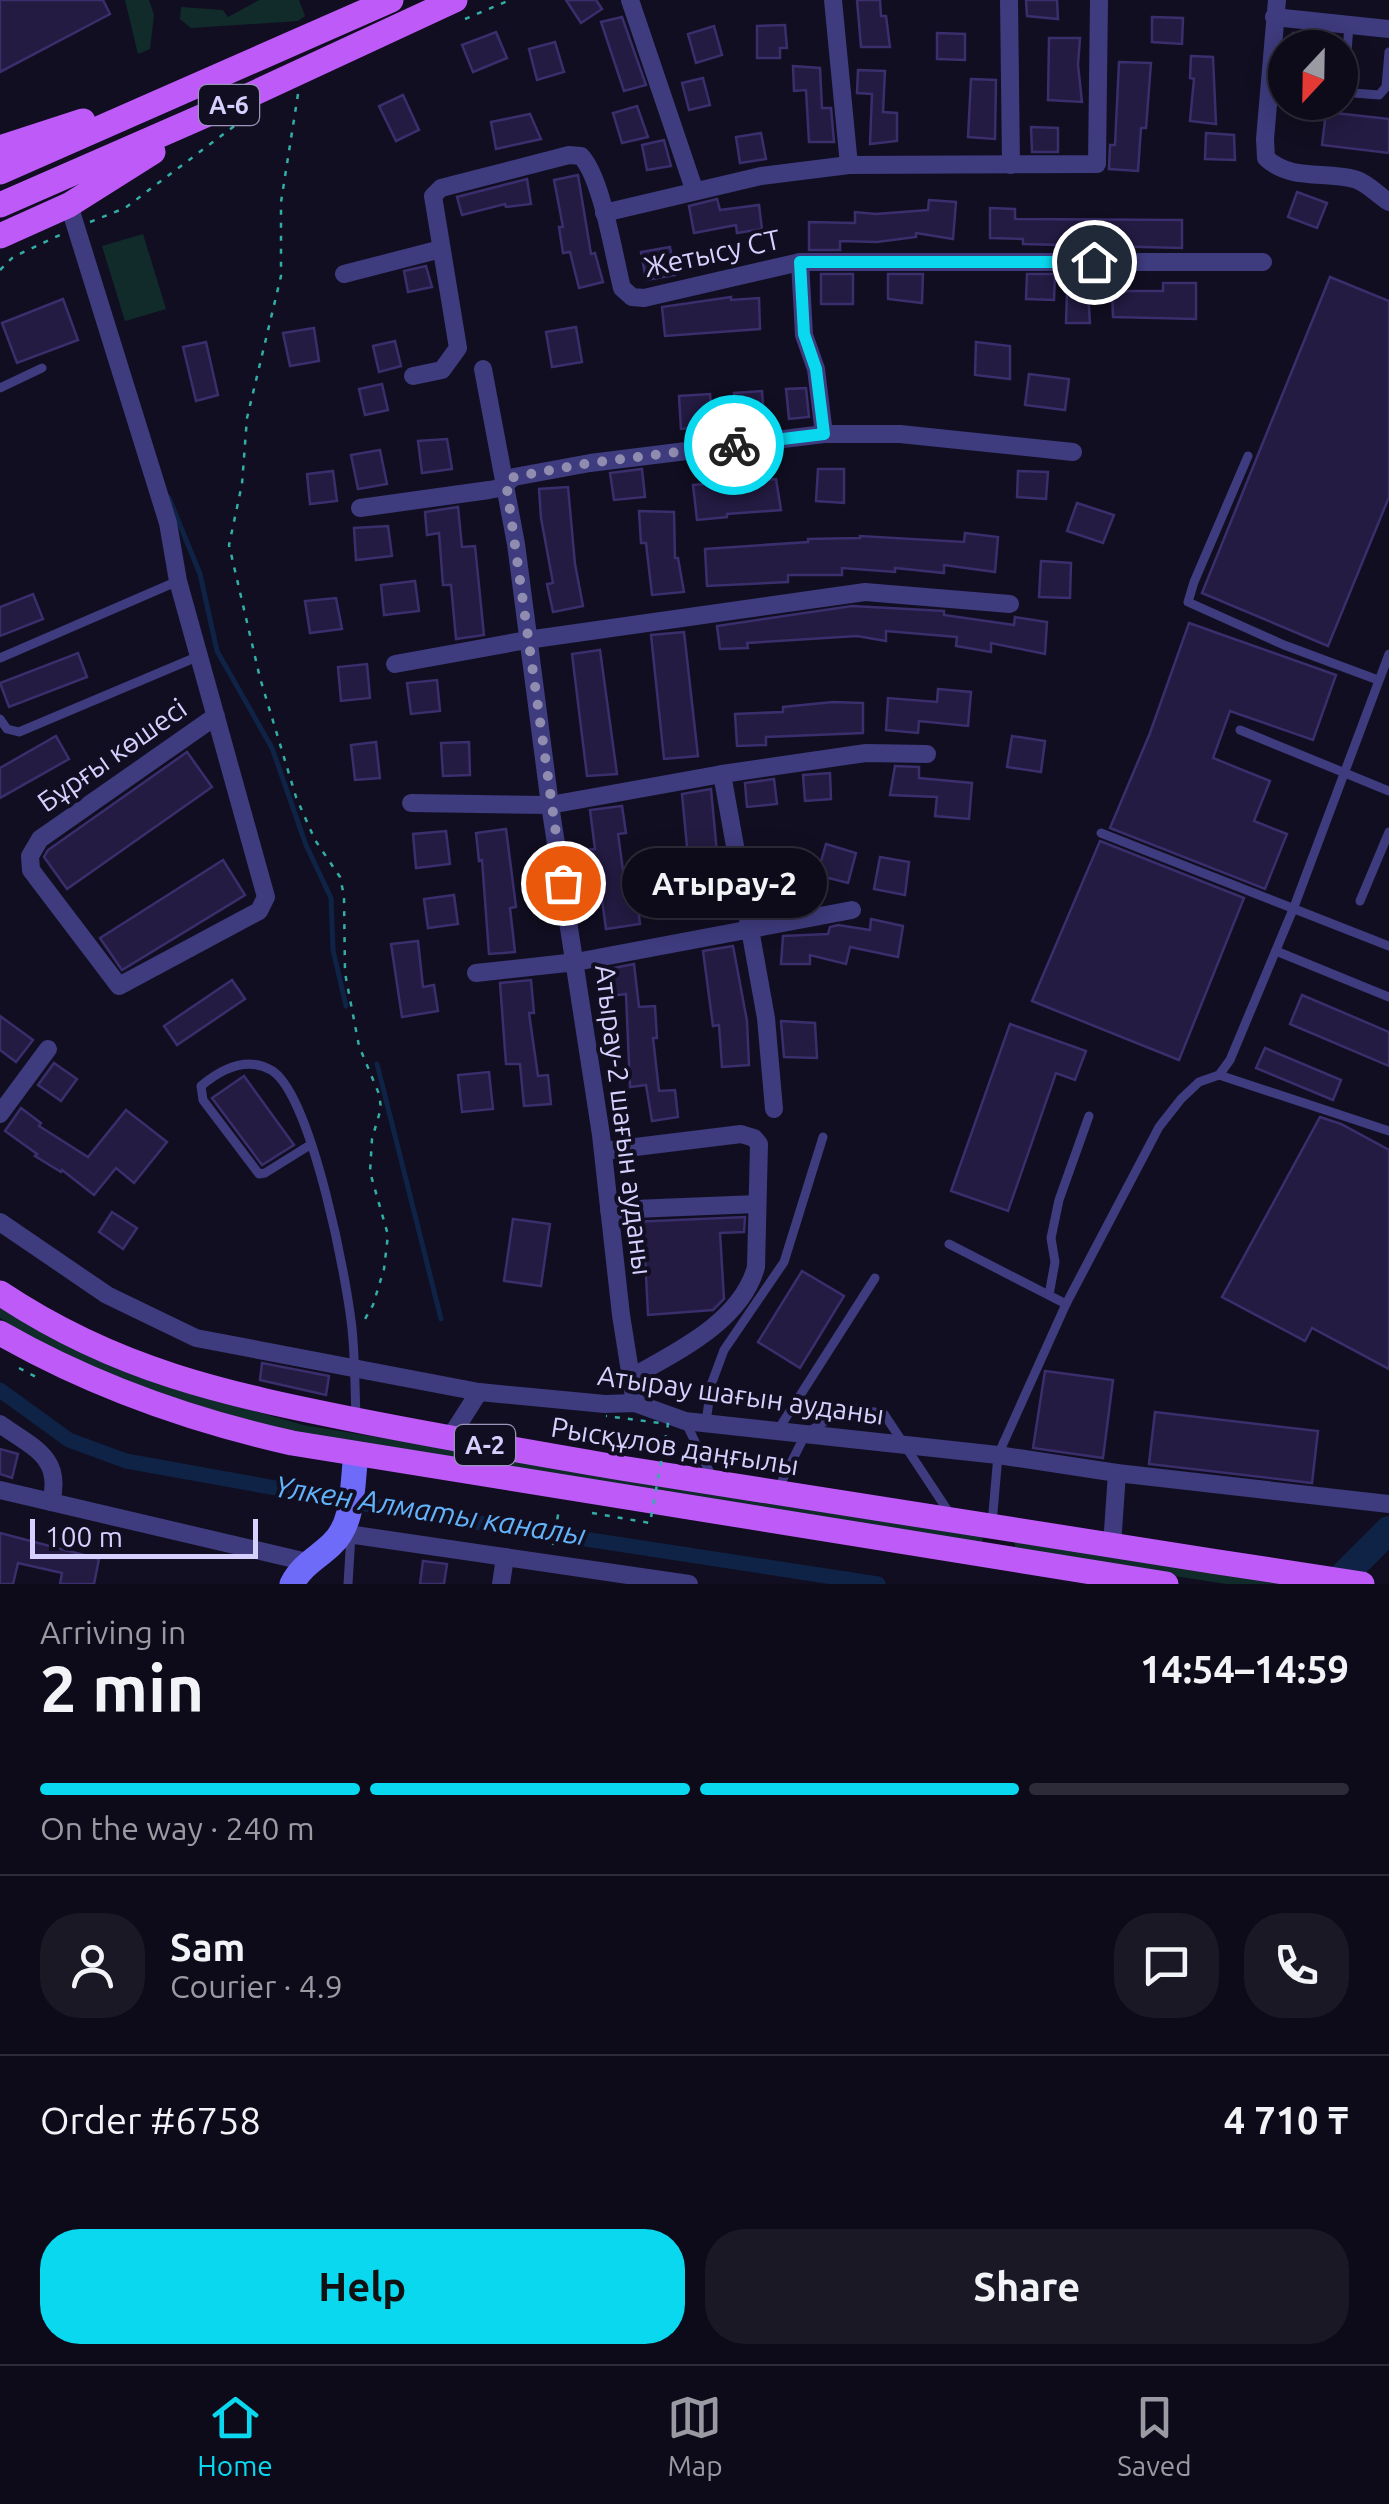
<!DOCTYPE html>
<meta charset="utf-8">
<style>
:root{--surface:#0d0a19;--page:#1b1826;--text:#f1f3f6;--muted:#9a9aa2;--line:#2d2b38;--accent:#0ad8ef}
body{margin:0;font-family:Ubuntu,sans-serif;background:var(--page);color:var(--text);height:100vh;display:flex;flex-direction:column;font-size:38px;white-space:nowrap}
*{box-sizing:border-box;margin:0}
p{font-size:32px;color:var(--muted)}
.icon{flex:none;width:55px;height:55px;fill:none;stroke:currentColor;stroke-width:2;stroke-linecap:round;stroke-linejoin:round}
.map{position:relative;height:1584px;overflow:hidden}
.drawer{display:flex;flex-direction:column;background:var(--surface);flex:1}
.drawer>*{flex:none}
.needle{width:65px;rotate:202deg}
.tools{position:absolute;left:1268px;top:30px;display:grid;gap:20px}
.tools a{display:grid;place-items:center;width:90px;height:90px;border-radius:50%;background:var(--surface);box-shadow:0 5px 25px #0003,0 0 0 2px var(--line);font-size:50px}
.scale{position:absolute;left:30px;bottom:25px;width:228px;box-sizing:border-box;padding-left:10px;border:5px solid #d5d0fd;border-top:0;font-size:28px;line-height:35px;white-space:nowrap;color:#d5d0fd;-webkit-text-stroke:8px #110e21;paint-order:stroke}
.pin{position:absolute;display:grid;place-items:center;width:85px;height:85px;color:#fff;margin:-42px;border:5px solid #fff;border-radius:50%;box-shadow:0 2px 10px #0007}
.courier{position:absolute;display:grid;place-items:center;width:100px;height:100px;margin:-50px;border:8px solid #0ad8ef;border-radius:50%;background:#fff;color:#222;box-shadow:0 2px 12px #0007}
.bubble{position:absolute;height:70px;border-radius:35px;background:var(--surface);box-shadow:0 5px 25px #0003,0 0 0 2px var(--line);font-size:32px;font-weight:700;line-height:70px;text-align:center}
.head em{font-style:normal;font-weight:700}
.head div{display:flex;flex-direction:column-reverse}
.head{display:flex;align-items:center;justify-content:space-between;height:170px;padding:0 40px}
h1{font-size:65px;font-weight:700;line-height:75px}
.bar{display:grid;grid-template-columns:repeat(4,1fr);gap:15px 10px;align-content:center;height:120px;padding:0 40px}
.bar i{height:12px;border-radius:8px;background:var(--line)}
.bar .selected{background:var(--accent)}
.bar p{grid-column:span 4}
.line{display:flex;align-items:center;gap:25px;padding:0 40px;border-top:2px solid var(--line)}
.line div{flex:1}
.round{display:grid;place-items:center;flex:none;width:105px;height:105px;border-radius:40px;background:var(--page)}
.primary-button{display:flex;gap:20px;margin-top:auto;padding:20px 40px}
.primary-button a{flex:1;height:115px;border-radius:40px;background:var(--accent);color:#111;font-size:40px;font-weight:700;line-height:115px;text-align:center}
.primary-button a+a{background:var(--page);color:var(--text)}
.tabs{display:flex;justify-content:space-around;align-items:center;height:140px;border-top:2px solid var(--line);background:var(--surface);font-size:28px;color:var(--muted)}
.tabs a{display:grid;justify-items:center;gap:5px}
.tabs .selected{color:var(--accent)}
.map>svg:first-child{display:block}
</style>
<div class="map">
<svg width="1389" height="1584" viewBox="0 0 1389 1584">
<rect width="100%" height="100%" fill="#110e21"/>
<g fill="#112b2a">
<polygon points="125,0 149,0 154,15 150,49 138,54"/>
<polygon points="259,0 299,0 305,16 298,21 191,28 180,19 181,7 223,10 228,17"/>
<polygon points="143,234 166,309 125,321 102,246"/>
<polygon points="0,1308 36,1328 185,1391 303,1425 983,1536 981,1549 302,1439 122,1383 30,1338 0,1318"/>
<polygon points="1015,1542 1291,1584 1226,1584 1015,1551"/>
</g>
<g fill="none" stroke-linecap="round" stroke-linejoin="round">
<g stroke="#0e2345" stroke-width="5">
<polyline points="169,498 200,574 217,651 272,748 306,845 331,898 333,950 346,1006"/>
<polyline points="377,1064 441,1319"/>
</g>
<polyline stroke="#0e2345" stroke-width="15" points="0,1390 69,1440 126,1461 415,1513 878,1584"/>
<polyline stroke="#0e2345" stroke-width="28" points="1335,1584 1389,1530"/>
</g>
<g fill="#231b41" stroke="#3a2e6c" stroke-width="2.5">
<polygon points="0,0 103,0 110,14 0,72"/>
<polygon points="566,0 596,0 602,9 581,23"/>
<polygon points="857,0 880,0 881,16 886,16 890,47 861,47"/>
<polygon points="1026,0 1057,0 1058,19 1027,16"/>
<polygon points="622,17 646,85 624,91 601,22"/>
<polygon points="1152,17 1183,18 1182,44 1152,42"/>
<polygon points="785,25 787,48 780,48 780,58 757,58 757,26"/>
<polygon points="714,26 722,55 696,63 688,34"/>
<polygon points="496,32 507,58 473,72 462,45"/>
<polygon points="937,33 965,34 965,60 937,59"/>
<polygon points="1293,33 1340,39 1339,48 1291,48"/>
<polygon points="1049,38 1080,38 1078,65 1082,102 1048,100"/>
<polygon points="555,42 564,72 537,80 529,49"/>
<polygon points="1191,56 1213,57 1216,124 1190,121 1194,79 1190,78"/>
<polygon points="1119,62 1151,63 1146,128 1141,128 1138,171 1109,169 1110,145 1115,145"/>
<polygon points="793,66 820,68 822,108 831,108 834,142 809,142 806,90 794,91"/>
<polygon points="858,70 885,71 883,112 897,113 897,141 870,144 872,94 857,93"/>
<polygon points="703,78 710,105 689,110 682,83"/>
<polygon points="971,79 996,80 995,139 968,137"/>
<polygon points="403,95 419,130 396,141 379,106"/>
<polygon points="637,106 648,137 622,143 613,113"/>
<polygon points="1326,112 1389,119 1389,153 1322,145"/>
<polygon points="530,114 541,139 496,149 491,122"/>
<polygon points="1031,127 1058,128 1058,152 1032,152"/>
<polygon points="761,133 766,159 740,163 736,137"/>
<polygon points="1206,133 1234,135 1235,160 1205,159"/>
<polygon points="664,140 671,166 647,170 642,145"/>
<polygon points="578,175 591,254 595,253 603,282 579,288 570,252 563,253 559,227 563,227 554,180"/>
<polygon points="527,179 531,204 506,207 505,204 462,215 457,197"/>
<polygon points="1297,192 1327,203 1317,228 1288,217"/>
<polygon points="717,199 720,210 759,205 762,229 737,233 736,225 694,233 689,206"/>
<polygon points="929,200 956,202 953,239 916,233 916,237 877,242 840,241 840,250 809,250 809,222 855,223 855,212 876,214 928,210"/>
<polygon points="990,208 1015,209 1015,219 1182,220 1182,248 1023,244 1023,239 990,238"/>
<polygon points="670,247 675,275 646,280 641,252"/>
<polygon points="426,266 432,287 408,292 404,271"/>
<rect x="821" y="274" width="32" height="30"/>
<polygon points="888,274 923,274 922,303 888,299"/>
<polygon points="1027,274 1055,274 1054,300 1026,299"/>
<polygon points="1330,277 1389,301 1389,497 1328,646 1202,593"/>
<polygon points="1163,283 1196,283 1196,319 1113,317 1112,291 1163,291"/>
<polygon points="1067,293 1088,293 1090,323 1066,323"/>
<polygon points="731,297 731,300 759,298 760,329 665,336 662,307"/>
<polygon points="63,299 78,340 17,363 2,323"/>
<polygon points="576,327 582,362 552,367 546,332"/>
<polygon points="314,328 319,361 290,366 283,333"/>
<polygon points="395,341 401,366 379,372 373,346"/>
<polygon points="206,342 218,395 196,401 183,347"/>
<polygon points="976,342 1010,346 1010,379 975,375"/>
<polygon points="1029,374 1069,379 1065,410 1025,405"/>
<polygon points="382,384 388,410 365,415 359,389"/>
<polygon points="806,388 809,417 789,419 786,389"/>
<polygon points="762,391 764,421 737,422 734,393"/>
<polygon points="710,394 713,426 681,429 679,396"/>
<polygon points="447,439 452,469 422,473 418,441"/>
<polygon points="380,450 387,484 358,489 351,455"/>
<polygon points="642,469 645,497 614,500 610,473"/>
<polygon points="818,469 844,469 844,503 816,501"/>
<polygon points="333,471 337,501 310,504 307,474"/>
<polygon points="1018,471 1048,472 1046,499 1017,497"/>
<polygon points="776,479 781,510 727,514 727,517 697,520 693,485"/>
<polygon points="568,487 575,564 583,606 553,612 547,584 553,583 541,518 539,489"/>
<polygon points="1077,503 1114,515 1103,543 1067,531"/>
<polygon points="458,507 462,547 475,546 484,635 456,639 451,585 443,585 439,533 427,535 425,512"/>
<polygon points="639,511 674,512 675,558 678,558 684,592 652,595 646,543 641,543"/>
<polygon points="388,526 392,556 356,560 354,528"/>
<polygon points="965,533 998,537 995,572 944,565 944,573 895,568 895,572 842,568 842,575 788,575 788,582 707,586 705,549 808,542 808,539 860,538 860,536 964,542"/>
<polygon points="1041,561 1071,563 1070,598 1039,597"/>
<polygon points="415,581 419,611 384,615 381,585"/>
<polygon points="33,594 43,619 0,636 0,607"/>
<polygon points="336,598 342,629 310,633 305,601"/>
<polygon points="852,606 944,611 944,615 1014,625 1015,617 1047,622 1045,654 991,643 991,652 956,646 957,637 886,631 886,641 857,636 747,643 748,648 720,649 717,626"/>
<polygon points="1189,623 1336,675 1313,740 1230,711 1213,758 1270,781 1254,821 1287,834 1265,889 1110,828 1150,733"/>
<polygon points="684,632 698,756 664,759 651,635"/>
<polygon points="600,650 617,774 587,776 572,654"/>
<polygon points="78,653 87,677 9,707 0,683"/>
<polygon points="367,664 370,698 341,701 338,667"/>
<polygon points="437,680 440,711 411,714 407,683"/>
<polygon points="938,689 971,692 968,726 919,721 918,733 886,730 888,698 937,702"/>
<polygon points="833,702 863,703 863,733 766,737 766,745 737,746 735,714 783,712 783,707"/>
<polygon points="56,736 69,759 0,798 0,768"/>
<polygon points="1012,736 1045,741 1041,772 1007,767"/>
<polygon points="376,742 380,778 355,780 351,745"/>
<polygon points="469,742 470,775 443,776 441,743"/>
<polygon points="187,752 212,787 67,889 44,857 48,850"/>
<polygon points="895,766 919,767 919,778 972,783 969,819 935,816 937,797 890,795"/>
<polygon points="830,773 831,799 805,801 803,775"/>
<polygon points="774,779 777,804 747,807 745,783"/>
<polygon points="711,789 722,906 693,910 682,794"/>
<polygon points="622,806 626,833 618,834 626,892 636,891 640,924 606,929 600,885 595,885 594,879 574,881 570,852 595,849 590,810"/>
<polygon points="506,829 516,907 510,908 515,952 489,954 482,860 479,861 476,833"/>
<polygon points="446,831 450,864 416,868 413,834"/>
<polygon points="1100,841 1244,898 1179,1060 1032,1001"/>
<polygon points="826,844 856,853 848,883 817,875"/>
<polygon points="785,856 788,891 762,893 759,859"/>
<polygon points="880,857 909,862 905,895 874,889"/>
<polygon points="223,860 245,895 122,970 100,938"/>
<polygon points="454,895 458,924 428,928 424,899"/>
<polygon points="871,919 903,926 898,957 850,947 846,964 810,955 810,964 781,964 783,936 828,934 830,927 838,925 870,930"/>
<polygon points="418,941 423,987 434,985 438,1011 402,1017 391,944"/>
<polygon points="733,946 747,1021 749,1065 722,1067 719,1025 713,1026 703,951"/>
<polygon points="634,964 639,1007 655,1006 657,1038 653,1038 659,1091 675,1090 678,1117 652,1121 646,1085 630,1087 626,994 611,996 608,969"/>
<polygon points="232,980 245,999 177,1045 164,1026"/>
<polygon points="531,980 534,1013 529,1013 538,1076 548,1075 551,1104 524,1106 520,1064 506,1064 500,983"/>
<polygon points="1302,995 1389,1032 1389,1066 1290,1024"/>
<polygon points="0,1016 33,1040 16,1062 0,1050"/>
<polygon points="781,1021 815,1023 817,1058 784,1057"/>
<polygon points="1010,1024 1086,1051 1075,1080 1056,1073 1008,1211 951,1191"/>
<polygon points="1265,1048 1341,1080 1333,1100 1256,1068"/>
<polygon points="54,1063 77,1079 61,1101 38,1085"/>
<polygon points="489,1072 493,1109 462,1112 458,1075"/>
<polygon points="244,1076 294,1145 262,1165 212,1098"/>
<polygon points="21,1108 41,1123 39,1126 88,1157 126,1110 167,1142 134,1183 116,1168 94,1195 62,1170 61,1172 35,1156 37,1154 5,1131"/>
<polygon points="1320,1117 1341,1124 1389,1150 1389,1369 1312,1328 1305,1341 1222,1297"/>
<polygon points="112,1212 137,1228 123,1249 99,1232"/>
<polygon points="745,1217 744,1232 720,1233 724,1299 713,1310 648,1315 644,1235 633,1235 632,1222"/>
<polygon points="513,1219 550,1224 541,1286 504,1281"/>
<polygon points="802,1271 844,1296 800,1368 758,1342"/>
<polygon points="262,1363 329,1376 326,1395 260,1380"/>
<polygon points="1045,1371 1113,1380 1103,1458 1033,1448"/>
<polygon points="1155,1412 1318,1431 1312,1483 1149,1464"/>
<polygon points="0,1449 18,1454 12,1478 0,1474"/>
<polygon points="0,1533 99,1559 94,1584 60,1584 62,1573 18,1563 13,1584 0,1584"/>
<polygon points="423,1561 447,1564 444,1584 420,1584"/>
</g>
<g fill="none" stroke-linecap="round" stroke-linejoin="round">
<g stroke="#33aea7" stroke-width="2.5" stroke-dasharray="5 8" stroke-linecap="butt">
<polyline points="465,19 510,0"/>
<polyline points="298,94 281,202 281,276 247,418 242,484 229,545 260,678 296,797 315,840 340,877 344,896 345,973 359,1046 379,1094 381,1108 372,1139 370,1172 388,1235 384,1269 373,1305 365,1319"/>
<polyline points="90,222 125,208 237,124"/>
<polyline points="0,270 13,257 60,235"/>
<polyline points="19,1368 38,1378"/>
<polyline points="553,1545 559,1509"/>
</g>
<g stroke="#3e3b7e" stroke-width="9">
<polyline points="1349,24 1345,82 1354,93 1379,95 1386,87 1389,52"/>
<polyline points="0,388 42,368"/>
<polyline points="1248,456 1194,582 1188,602 1284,645 1378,680"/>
<polyline points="0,658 178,581"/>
<polyline points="0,719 7,729 19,732 199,656"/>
<polyline points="1240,730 1389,791"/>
<polyline points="1101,833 1389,946"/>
<polyline points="1360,901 1389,832"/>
<polyline points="1276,951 1389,997"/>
<polyline points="1219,1075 1389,1131"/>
<path d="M310 1145 265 1173 259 1174 203 1100 201 1086C220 1070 246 1056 271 1070 312 1093 350 1291 353 1340 355 1366 355 1392 356 1417"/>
<polyline points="949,1244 1066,1304"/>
<polyline points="1049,1295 1055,1262 1051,1238 1059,1200 1089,1116"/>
<polyline points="686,1423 712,1477"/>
<polyline points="706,1423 711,1385 724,1350 784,1262 823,1137"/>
<polyline points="778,1430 875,1278"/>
<polyline points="777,1491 806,1433 849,1407 884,1414 952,1517"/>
<polyline points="992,1524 998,1455 1066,1304 1159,1127 1181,1099 1199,1082 1219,1075 1230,1060 1294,907 1389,654"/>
<polyline points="348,1584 351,1535"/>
</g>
<g stroke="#3e3b7e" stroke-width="18">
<polyline points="630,0 694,189"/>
<polyline points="833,0 849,165"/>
<polyline points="1009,0 1011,165"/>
<path d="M1277 0 1265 139 1266 158C1290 181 1325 171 1354 179 1366 182 1378 195 1389 202"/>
<polyline points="1274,17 1389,29"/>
<polyline points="69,205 168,523 178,581 266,897 259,911 119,986 31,870 30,856 40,839 216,716"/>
<polyline points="604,213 761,176 849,165 1097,164 1099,0"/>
<polyline points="800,262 804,335 816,369 824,434"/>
<polyline points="344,274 441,249"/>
<polyline points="483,369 516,544 550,805 601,1135 621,1315 635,1403"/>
<path d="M413 376 442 370 458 348 433 196 441 188 569 155 581 156C602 178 614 257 622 288L632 297 644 298 800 262H1263"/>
<polyline points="360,508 489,490 500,488 514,477 590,463 824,434 900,434 1073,452"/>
<polyline points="395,664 527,640 865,592 1010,604"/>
<polyline points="722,774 766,1018 774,1109"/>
<polyline points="411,803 550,805 722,774 866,753 927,754"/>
<polyline points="476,973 576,962 852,910"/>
<polyline points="0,1114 48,1049"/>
<path d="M603 1151 741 1134 754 1138 759 1144 756 1267C741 1322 676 1352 630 1378"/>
<polyline points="609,1210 757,1204"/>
<polyline points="0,1222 107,1295 196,1338 479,1392 605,1404 635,1403 685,1421 998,1455 1117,1473 1389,1504"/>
<path d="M0 1424C32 1447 63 1457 51 1502"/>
<polyline points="449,1439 479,1392"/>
<polyline points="0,1490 307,1562"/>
<polyline points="341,1533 689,1584"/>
<polyline points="1112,1545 1117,1473"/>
<polyline points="501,1584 505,1557"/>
</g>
<path stroke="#6f6bf9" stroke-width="25" d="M292 1584C302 1565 316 1559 331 1545 355 1524 352 1483 356 1454"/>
<g stroke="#be5bf8" stroke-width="25">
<polyline points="0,148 83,121"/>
<polyline points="0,172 391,0"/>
<polyline points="0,205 224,107 455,0"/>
<polyline points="0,236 69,205 153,152"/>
<path d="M0 1293C117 1371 226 1394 361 1421 447 1438 534 1453 621 1468 868 1509 1115 1546 1362 1584"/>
<path d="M0 1333C91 1385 189 1420 292 1443L1166 1584"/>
</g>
<polyline stroke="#33aea7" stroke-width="2.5" stroke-dasharray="5 8" stroke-linecap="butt" points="592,1513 650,1523 668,1424 606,1416"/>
</g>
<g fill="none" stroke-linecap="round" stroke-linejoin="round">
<polyline stroke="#908cb0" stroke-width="10" stroke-dasharray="0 18" points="563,883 506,482 514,477 590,463 734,445"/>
<polyline stroke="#0ad8ef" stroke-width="12" points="734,445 824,434 816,369 804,334 800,262 1094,262"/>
</g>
<g text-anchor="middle" stroke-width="8" stroke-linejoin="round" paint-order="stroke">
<g fill="#110e21" stroke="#9a96bb" stroke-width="2.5">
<rect x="199" y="85" width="60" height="40" rx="8"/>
<rect x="455" y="1425" width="60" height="40" rx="8"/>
</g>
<g font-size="25" font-weight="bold" fill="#d5d0fd">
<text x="229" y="114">A-6</text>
<text x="485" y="1454">A-2</text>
</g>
<g font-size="28" fill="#d5d0fd" stroke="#110e21">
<text transform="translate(712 253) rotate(-12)" y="10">Жетысу СТ</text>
<text transform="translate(112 755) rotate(-35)" y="10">Бұрғы көшесі</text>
<text transform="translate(624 1120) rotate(83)" y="10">Атырау-2 шағын ауданы</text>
<text transform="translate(741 1395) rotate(8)" y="10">Атырау шағын ауданы</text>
<text transform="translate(675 1446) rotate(9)" y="10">Рысқұлов даңғылы</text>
</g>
<g font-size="30" font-style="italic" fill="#62b3f9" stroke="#110e21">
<text transform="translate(430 1511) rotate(9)" y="10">Үлкен Алматы каналы</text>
</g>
</g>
</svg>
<div class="tools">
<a><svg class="needle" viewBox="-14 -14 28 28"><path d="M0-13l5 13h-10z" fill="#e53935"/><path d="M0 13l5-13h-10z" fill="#9a9aa2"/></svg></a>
</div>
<div class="scale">100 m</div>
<div class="pin" style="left:563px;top:883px;background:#ea580c"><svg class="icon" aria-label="bag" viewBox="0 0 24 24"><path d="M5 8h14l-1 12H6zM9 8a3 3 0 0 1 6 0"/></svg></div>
<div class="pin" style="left:1094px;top:262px;background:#1f2937"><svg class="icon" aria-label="home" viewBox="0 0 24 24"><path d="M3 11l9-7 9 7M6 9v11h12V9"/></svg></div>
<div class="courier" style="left:734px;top:445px"><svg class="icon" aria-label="bike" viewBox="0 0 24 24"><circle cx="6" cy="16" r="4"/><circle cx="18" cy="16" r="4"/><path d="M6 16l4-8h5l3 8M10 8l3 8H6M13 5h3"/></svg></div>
<div class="bubble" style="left:622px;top:848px;width:205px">Атырау-2</div>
</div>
<section class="drawer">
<div class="head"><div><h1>2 min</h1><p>Arriving in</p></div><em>14:54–14:59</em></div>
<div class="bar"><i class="selected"></i><i class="selected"></i><i class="selected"></i><i></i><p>On the way · 240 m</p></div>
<div class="line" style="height:180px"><a class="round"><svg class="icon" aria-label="person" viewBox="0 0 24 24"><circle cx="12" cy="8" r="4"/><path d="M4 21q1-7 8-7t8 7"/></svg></a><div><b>Sam</b><p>Courier · 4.9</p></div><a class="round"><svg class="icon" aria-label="chat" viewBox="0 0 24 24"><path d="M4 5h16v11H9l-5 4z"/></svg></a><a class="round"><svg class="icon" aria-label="phone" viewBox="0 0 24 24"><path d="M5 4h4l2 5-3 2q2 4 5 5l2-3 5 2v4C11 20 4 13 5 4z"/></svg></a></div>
<div class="line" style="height:130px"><div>Order #6758</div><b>4 710 ₸</b></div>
<div class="primary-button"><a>Help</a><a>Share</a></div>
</section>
<nav class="tabs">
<a class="selected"><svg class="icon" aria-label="home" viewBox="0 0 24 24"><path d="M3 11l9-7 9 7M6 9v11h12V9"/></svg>Home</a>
<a><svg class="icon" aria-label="map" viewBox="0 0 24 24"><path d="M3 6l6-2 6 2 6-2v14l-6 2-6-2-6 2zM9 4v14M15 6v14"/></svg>Map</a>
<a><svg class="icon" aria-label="saved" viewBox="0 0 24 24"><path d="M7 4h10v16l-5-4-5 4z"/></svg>Saved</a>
</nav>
